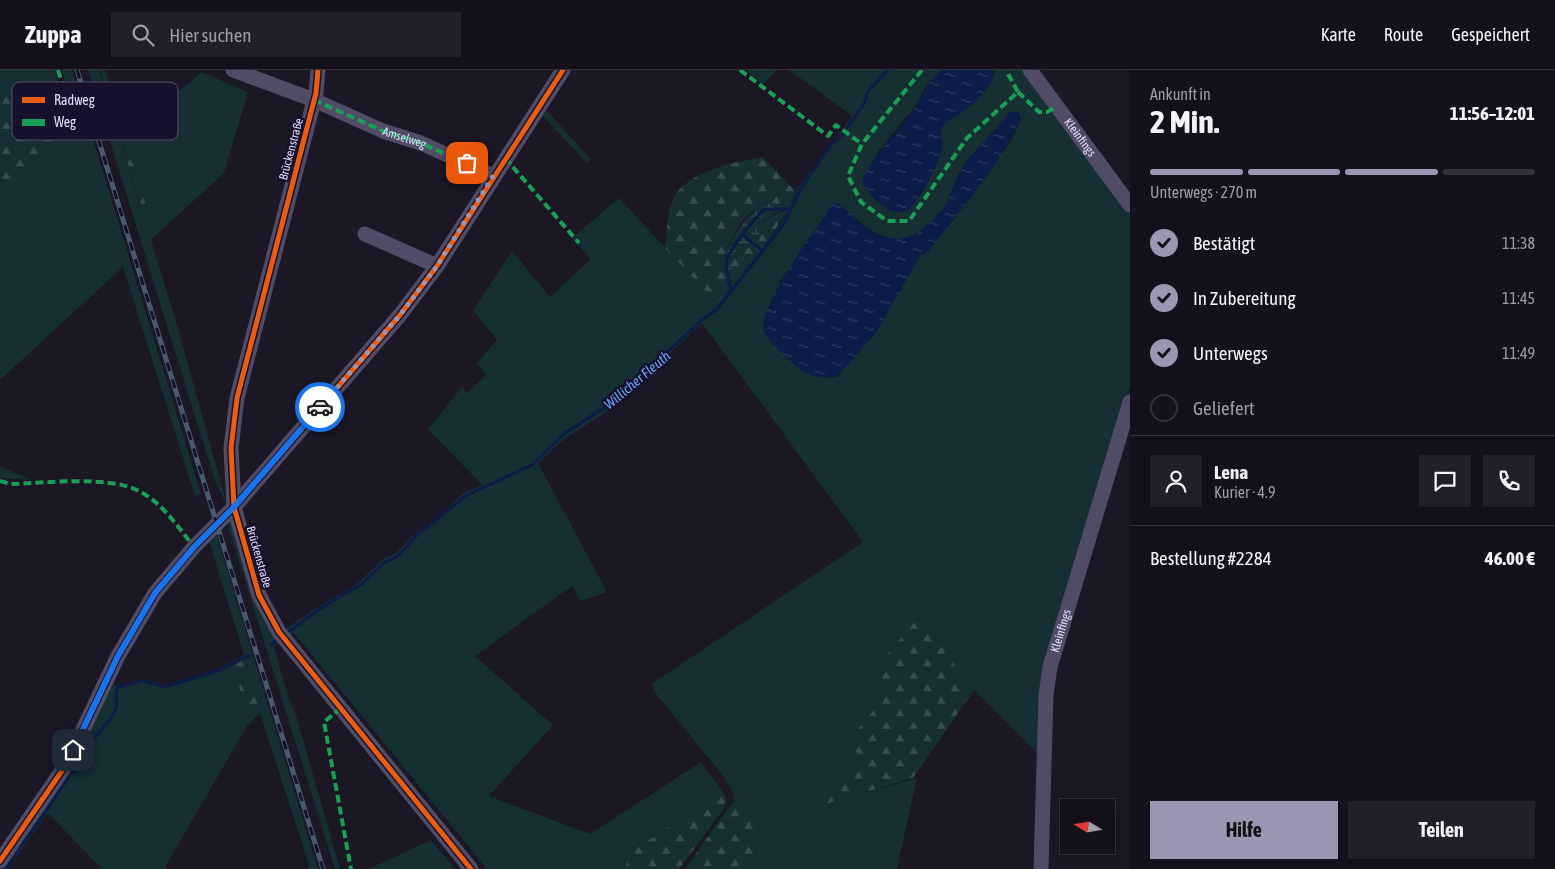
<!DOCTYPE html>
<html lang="de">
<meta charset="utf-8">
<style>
:root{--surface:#14111c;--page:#211f29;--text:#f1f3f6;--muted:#9d9da3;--line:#33313b;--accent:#9d96b3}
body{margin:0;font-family:"Asap Condensed",sans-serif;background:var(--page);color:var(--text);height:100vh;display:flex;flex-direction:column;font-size:19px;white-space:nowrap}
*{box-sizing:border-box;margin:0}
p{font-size:16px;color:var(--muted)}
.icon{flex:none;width:28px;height:28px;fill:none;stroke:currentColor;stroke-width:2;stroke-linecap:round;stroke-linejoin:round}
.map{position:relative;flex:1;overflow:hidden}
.side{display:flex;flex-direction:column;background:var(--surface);width:425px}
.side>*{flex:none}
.needle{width:32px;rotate:281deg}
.tools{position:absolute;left:1060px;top:729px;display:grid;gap:10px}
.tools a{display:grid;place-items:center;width:55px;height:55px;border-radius:0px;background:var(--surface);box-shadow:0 2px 12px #0003,0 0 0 1px var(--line);font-size:25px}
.pin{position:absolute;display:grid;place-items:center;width:42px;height:42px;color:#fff;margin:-21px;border-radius:10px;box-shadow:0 2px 8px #0006}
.courier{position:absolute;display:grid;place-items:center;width:50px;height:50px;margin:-25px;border:4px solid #1a73e8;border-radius:50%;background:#fff;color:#222;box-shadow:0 1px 6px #0007}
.head em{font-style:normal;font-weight:700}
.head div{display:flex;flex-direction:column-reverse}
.head{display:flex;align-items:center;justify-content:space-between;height:85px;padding:0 20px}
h1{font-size:32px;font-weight:700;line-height:38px}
.bar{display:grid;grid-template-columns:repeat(4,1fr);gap:8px 5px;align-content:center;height:60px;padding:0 20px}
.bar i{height:6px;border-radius:4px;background:var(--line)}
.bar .current{background:var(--accent)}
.bar p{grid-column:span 4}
.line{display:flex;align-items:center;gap:12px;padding:0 20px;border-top:1px solid var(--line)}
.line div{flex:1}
.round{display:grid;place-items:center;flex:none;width:52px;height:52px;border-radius:0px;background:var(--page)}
ol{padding:0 20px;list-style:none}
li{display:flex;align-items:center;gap:15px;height:55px}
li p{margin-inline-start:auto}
li .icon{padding:5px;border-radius:50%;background:var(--accent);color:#111;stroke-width:4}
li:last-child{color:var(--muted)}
li i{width:28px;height:28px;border:2px solid var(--line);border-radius:50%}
.action{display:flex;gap:10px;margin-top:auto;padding:10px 20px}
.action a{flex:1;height:58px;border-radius:0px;background:var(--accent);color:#111;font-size:20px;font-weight:700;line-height:58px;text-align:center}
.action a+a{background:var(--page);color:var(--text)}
header{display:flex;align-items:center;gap:30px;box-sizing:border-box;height:70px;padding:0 25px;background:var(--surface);border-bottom:1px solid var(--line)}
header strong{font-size:24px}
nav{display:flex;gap:28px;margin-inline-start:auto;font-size:18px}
.search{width:350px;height:45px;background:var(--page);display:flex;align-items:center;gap:12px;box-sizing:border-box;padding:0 18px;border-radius:0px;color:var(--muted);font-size:19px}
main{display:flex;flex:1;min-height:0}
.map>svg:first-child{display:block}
</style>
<header>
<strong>Zuppa</strong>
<div class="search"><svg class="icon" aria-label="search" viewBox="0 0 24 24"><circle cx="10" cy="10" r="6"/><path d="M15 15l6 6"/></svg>Hier suchen</div>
<nav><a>Karte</a><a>Route</a><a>Gespeichert</a></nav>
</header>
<main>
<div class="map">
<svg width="1130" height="799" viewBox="0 0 1130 799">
<defs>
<pattern id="forest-firs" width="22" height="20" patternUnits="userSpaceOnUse" patternTransform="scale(1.25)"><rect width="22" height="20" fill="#152f33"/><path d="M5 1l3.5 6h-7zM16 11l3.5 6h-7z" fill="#374d52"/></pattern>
<pattern id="wetland-marsh" width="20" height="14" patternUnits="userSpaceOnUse" patternTransform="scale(1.25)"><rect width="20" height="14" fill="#152f33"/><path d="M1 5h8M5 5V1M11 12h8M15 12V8" fill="none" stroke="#374d52"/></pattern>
<pattern id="water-ripples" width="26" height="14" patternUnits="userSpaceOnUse" patternTransform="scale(1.25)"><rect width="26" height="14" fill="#0c1b47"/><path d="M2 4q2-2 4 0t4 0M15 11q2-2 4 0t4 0" fill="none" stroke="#2f3c63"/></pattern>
</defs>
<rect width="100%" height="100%" fill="#1b1725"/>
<g fill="#152f33" fill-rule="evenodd">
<polygon points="0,0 55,0 75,65 83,71 62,0 72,0 201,424 195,426 123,197 0,310 0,121 57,69 10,14 0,7"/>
<polygon points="88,0 99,0 177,255 228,438 215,411"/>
<polygon points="745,0 776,0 763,15"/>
<path d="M789 0H942L925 17 917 34 876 84 942 76C941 68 939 60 945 53 950 48 959 45 965 40 975 32 997 12 994 0H1027L1130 138V317L1046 598 1040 686 974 620 919 547 871 604 891 620 847 673 860 685 806 739 917 708 897 799H750L762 753 734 730 733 723 724 707 653 620V613L863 472 702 253 612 338 563 370 538 393 607 522 581 531 572 516 475 586 553 655 489 726 590 764 701 692 725 724 627 783 626 799H487L294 563 290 566 284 560 326 532 355 516 383 489 396 483 414 465 441 445 463 423 482 415 428 359 462 317 467 323 486 305 477 293 497 270 473 240 512 181 550 227 591 189 572 168 619 128 717 233 763 178 785 147 799 117 852 46ZM1009 42 1021 50 1013 67 975 121 921 183 875 264 779 212 839 133C866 159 896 187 929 153 934 149 939 144 943 139 951 126 954 111 962 98 976 77 995 63 1009 42Z"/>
<polygon points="202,2 248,22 224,103 155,166 125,67"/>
<polygon points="546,40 591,89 587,93 543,46"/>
<polygon points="0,396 31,410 0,408"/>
<polygon points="232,451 258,538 278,574 274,577 289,629 296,645 340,799 335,799 227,453"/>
<polygon points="216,463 318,799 307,799 309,795 260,643 245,589 235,594 247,656 164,799 102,799 48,743 8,799 0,799 110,612 117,616 144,610 165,615 215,600 244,585 209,471"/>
<polygon points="431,770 455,799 369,799"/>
</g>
<g fill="url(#forest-firs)">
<polygon points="100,0 105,0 155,166 151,170"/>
<path d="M0 7C25 24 42 42 57 69L0 121Z"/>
<path d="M763 87 796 122 789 138 779 134C772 136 759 137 753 141 731 157 719 194 729 219L717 233 666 179C667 162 666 140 675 125 690 101 738 91 763 87Z"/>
<path d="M788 140 763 178 757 169C761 151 771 144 788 140Z"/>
<polygon points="746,178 753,178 759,182 731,217 732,191"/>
<polygon points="919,547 974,620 913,708 805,740 859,685 847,673 890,620 870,604"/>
<polygon points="245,589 260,643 247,656 235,594"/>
<polygon points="725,724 726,730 723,740 679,799 626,799 627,783"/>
<polygon points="734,730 762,753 750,799 685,799"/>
</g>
<path fill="url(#wetland-marsh)" d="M773 133 789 138 773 144 764 152 757 169 763 178 759 182C752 177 748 177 741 182 726 193 734 205 729 219 719 193 728 172 745 151 753 142 760 135 773 133Z"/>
<g fill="url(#water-ripples)">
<path d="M942 0H994C997 13 972 36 961 43 957 46 949 49 945 53 938 61 943 70 942 78 940 92 923 122 915 133 898 156 870 129 862 111 874 81 901 62 917 34 926 19 927 12 942 0Z"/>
<path d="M1009 42H1019L1021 49C998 97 961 139 929 181L921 184 875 264 837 307C811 309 805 304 786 287 778 279 768 272 764 261 757 236 818 157 833 133H839C866 159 896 187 929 153 934 149 939 144 943 139 951 126 954 111 962 98 976 77 995 63 1009 42Z"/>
</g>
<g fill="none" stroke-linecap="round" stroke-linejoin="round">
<g stroke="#0c1b47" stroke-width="3">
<polyline points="743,165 762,181"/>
<path d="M731 221C729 211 725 200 727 190 730 178 755 147 765 139H791"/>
<polyline points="288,562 327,534 361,515 385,492 398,486 416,466 467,425 532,395 565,363 612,333 702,250 717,239 784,154 801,118 830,76 842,65 864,34 868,21 888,0"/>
<polyline points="271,575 276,571"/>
<path d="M6 799C34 757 64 717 90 674 97 663 108 655 114 643 119 635 114 626 118 617L143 611 165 617 217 601 250 585"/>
</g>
<g stroke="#504c65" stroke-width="15">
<polyline points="233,0 314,30 383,61 421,73 493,106"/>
<polyline points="318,0 316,23 237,328 231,378 234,437 259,525 279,562 471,799"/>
<path id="s1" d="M1030 0 1130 135"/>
<polyline points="365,164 437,196"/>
<polyline points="0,791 66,695 118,586 155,523 194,477 234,437 400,245 437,196 563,0"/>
<path id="s2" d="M1041 799 1046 625 1050 597 1130 332"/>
</g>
<defs>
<polyline id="rail" points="77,0 323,799"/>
</defs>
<use href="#rail" stroke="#495a6f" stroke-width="5"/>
<use href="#rail" stroke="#18112b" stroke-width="3" stroke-dasharray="9" stroke-linecap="butt"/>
<g stroke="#1a9f57" stroke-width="4" stroke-dasharray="8 4" stroke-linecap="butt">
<polyline points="58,0 77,63"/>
<polyline points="740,0 828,66 836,55 862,74"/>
<polyline points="922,0 862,74 848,106 861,132 887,151 909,151 967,68 1018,22 1006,0"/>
<polyline points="1018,22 1039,42 1047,42 1056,37"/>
<path id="s3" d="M314 30 383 61 421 73 493 106"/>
<polyline points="505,88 579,173"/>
<path d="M0 411 11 414C45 413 112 405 141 422 163 434 178 457 194 477"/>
<polyline points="341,638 324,652 351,799"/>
</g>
<defs>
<g id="cycleway">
<polyline points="318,0 316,23 237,328 231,378 234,437 259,525 279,562 471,799"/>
<polyline points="0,791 66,695 118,586 155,523 194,477 234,437 400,245 437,196 563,0"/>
</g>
</defs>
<use href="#cycleway" stroke="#18112b" stroke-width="8"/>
<use href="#cycleway" stroke="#e95d12" stroke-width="5"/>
</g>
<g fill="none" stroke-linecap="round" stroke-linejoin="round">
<polyline stroke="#9d96b3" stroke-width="5" stroke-dasharray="0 9" points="320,337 400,245 437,196 493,106 467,93"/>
<polyline stroke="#1a73e8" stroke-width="6" points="73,680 118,586 155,523 194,477 234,437 320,337"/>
</g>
<g text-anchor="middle" stroke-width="5" stroke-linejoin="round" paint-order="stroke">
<g font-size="12" fill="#e3dbff" stroke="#18112b">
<text dy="4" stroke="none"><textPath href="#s3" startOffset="98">Amselweg</textPath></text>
<text dy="4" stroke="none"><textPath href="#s1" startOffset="84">Kleinfings</textPath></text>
<text transform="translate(291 79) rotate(-75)" y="4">Brückenstraße</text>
<text transform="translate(259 487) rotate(74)" y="4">Brückenstraße</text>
<text dy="4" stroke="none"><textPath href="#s2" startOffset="240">Kleinfings</textPath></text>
</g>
<g font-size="14" font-style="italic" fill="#69aaff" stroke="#18112b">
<text transform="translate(637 310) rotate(-40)" y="5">Willicher Fleuth</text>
</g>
</g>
<rect x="12" y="12" width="166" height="58" rx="8" fill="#18112b" stroke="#554e6b" stroke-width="1"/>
<rect x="22" y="27" width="23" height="6" fill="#e95d12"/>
<rect x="22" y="49" width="23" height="7" fill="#1a9f57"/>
<g font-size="14" fill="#e3dbff">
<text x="54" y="35">Radweg</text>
<text x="54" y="57">Weg</text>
</g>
</svg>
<div class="tools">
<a><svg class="needle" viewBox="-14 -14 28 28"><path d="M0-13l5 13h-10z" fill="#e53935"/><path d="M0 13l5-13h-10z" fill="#9d9da3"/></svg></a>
</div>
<div class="pin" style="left:467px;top:93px;background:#ea580c"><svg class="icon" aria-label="bag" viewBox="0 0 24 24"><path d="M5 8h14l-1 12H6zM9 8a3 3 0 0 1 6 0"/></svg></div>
<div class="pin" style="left:73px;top:680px;background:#1f2937"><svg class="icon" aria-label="home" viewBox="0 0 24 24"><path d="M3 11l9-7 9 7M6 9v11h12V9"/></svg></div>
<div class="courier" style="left:320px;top:337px"><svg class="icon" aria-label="car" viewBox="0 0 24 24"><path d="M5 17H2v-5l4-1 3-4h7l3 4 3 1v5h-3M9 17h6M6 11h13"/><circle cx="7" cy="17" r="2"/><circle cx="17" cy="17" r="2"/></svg></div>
</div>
<section class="side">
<div class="head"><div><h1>2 Min.</h1><p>Ankunft in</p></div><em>11:56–12:01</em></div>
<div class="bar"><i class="current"></i><i class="current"></i><i class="current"></i><i></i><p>Unterwegs · 270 m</p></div>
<ol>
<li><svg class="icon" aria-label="check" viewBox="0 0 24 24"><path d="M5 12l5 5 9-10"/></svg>Bestätigt<p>11:38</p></li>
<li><svg class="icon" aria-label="check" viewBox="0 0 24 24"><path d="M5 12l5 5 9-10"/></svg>In Zubereitung<p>11:45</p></li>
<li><svg class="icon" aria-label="check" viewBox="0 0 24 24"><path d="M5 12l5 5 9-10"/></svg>Unterwegs<p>11:49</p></li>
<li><i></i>Geliefert</li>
</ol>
<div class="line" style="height:90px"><a class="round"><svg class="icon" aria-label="person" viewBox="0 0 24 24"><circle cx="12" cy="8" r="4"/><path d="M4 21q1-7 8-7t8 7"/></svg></a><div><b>Lena</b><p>Kurier · 4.9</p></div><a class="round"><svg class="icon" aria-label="chat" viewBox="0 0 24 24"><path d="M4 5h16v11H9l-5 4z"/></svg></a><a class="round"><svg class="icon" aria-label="phone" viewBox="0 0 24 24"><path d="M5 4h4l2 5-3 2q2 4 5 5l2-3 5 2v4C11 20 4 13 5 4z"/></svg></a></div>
<div class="line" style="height:65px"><div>Bestellung #2284</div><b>46.00 €</b></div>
<div class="action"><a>Hilfe</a><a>Teilen</a></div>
</section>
</main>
